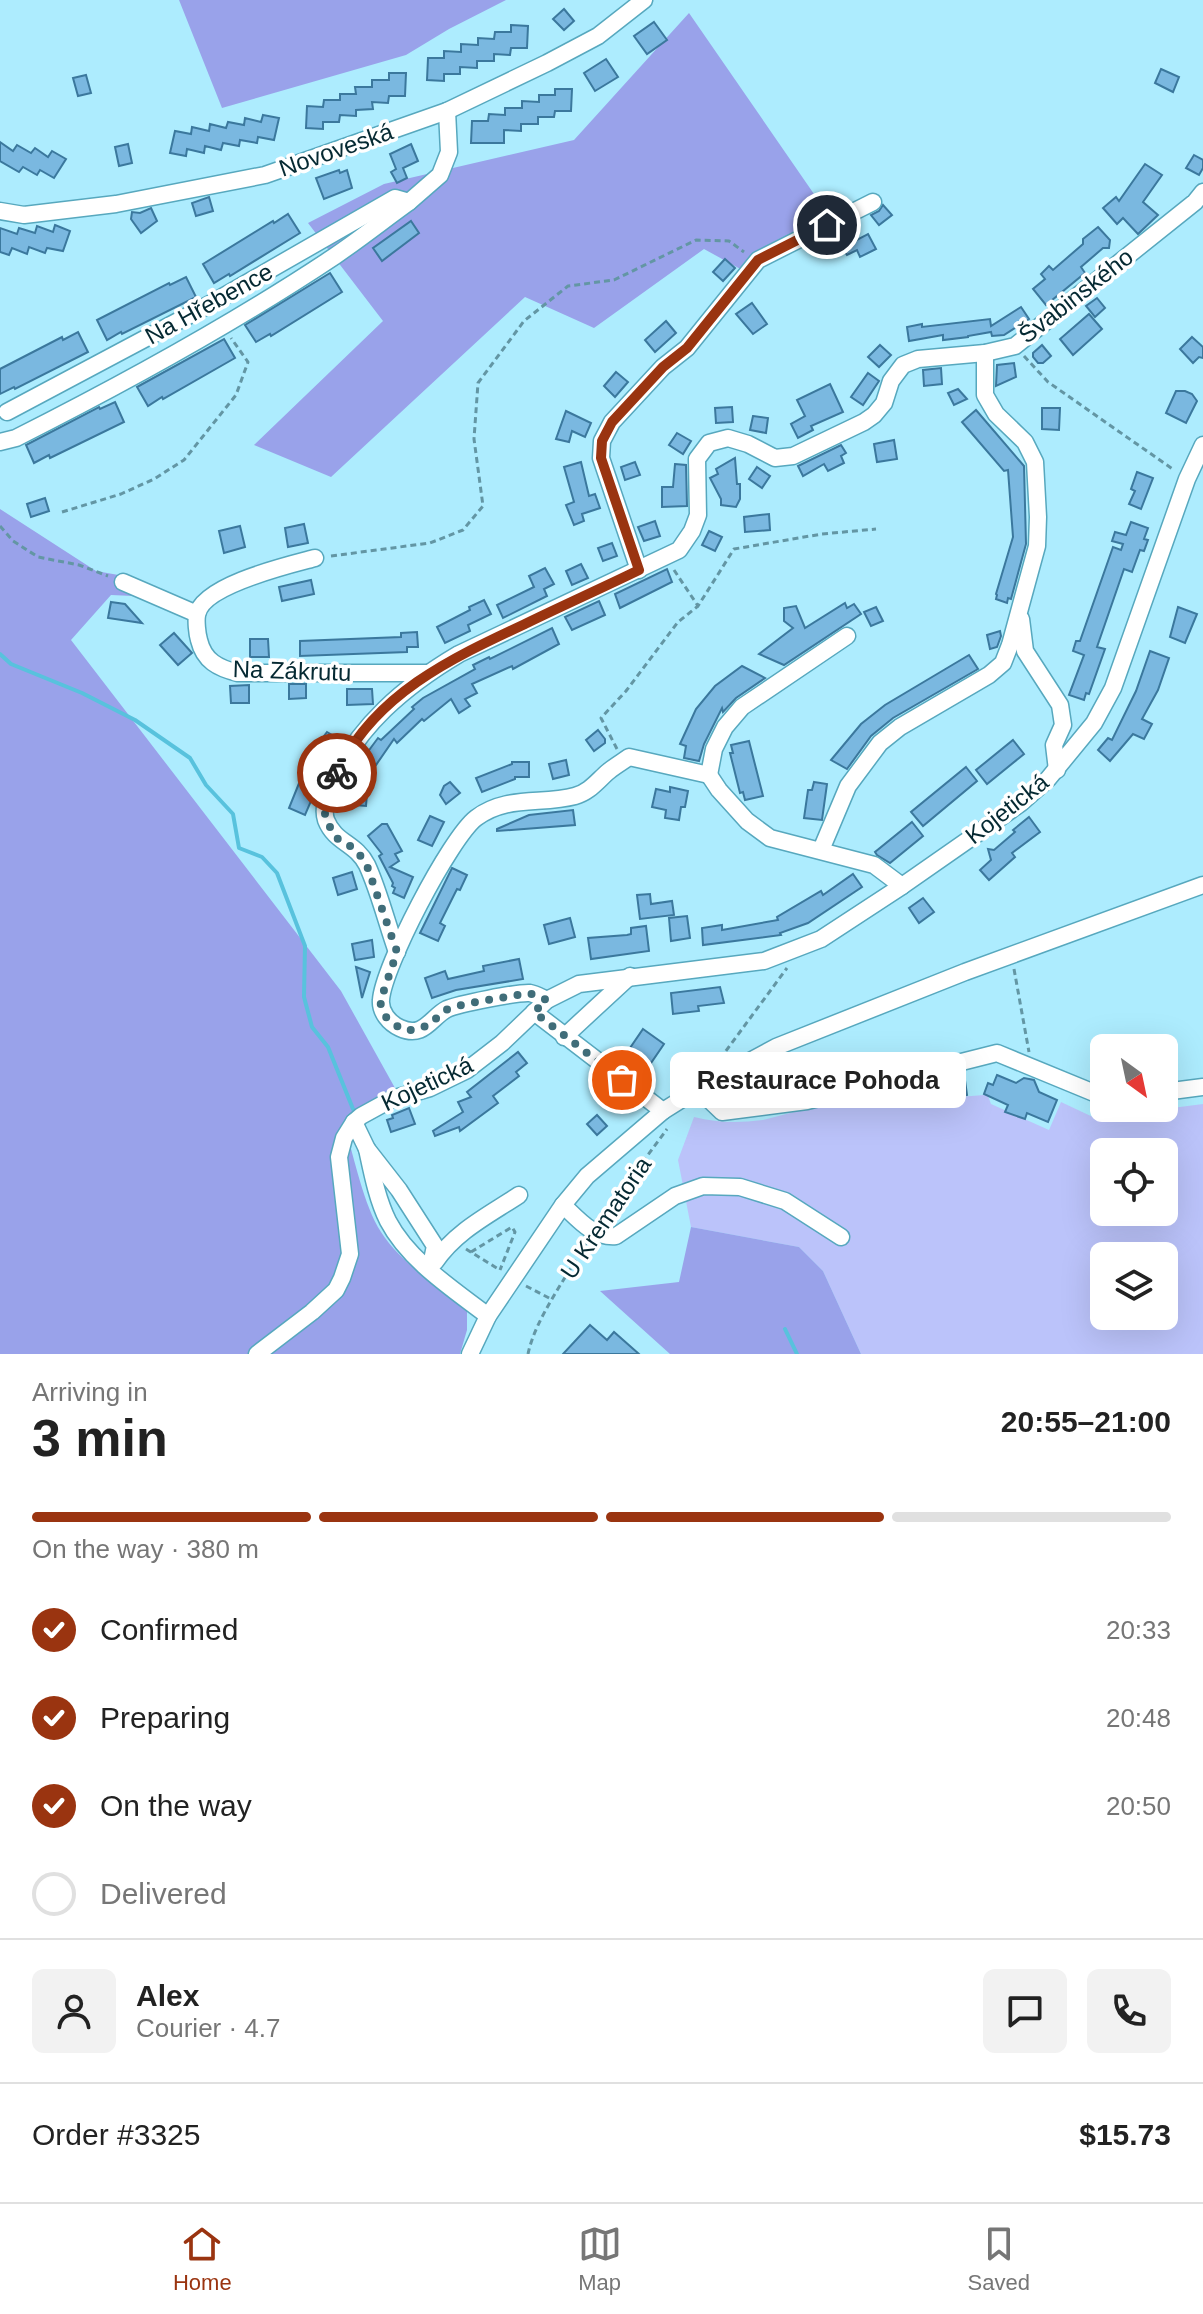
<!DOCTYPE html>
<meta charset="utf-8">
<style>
:root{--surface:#fff;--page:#f2f2f2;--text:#222;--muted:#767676;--line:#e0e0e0;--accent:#9a3410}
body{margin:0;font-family:Arial,sans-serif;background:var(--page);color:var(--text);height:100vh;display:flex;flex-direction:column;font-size:30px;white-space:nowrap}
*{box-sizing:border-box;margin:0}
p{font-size:26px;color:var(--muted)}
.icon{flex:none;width:44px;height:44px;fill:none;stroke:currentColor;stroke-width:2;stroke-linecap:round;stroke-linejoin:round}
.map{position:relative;height:1354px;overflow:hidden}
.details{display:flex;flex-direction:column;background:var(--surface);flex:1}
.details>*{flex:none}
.needle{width:52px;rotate:147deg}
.buttons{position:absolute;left:1090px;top:1034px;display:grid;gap:16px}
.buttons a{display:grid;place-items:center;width:88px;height:88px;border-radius:12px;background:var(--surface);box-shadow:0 8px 32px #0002;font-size:40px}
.pin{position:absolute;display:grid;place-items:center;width:68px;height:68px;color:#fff;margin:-34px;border:4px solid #fff;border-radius:50%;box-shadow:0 2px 8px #0007}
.courier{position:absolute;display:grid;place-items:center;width:80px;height:80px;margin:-40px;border:6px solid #9a3410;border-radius:50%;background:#fff;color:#222;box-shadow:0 2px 10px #0007}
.bubble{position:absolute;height:56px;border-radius:12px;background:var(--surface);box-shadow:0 8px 32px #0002;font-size:26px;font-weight:600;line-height:56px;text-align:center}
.overview em{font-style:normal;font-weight:600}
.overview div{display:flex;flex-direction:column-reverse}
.overview{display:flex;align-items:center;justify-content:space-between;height:136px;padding:0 32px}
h1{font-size:52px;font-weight:600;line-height:60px}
.bar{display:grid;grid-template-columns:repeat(4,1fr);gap:12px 8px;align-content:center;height:96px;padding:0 32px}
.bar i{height:10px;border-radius:6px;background:var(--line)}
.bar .active{background:var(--accent)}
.bar p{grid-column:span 4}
.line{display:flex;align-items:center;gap:20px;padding:0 32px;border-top:2px solid var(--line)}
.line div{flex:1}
.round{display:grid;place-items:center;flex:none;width:84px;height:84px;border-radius:12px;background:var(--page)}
ol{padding:0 32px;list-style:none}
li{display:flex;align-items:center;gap:24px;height:88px}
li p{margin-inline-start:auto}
li .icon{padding:8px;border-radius:50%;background:var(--accent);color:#fff;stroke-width:4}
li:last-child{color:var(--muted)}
li i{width:44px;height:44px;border:4px solid var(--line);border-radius:50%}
.tab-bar{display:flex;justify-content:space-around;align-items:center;height:112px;border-top:2px solid var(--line);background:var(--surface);font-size:22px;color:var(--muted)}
.tab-bar a{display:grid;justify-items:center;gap:4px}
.tab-bar .active{color:var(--accent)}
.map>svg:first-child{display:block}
</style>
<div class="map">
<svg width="1203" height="1354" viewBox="0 0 1203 1354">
<rect width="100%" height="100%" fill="#adecfe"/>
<path fill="#bbc3fa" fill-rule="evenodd" d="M942 1074 946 1098 984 1095 988 1087 991 1088 988 1096 991 1104 1049 1130 1061 1102 1095 1118 1203 1104V1354H861L823 1271 799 1247 691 1227 678 1160 694 1117C718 1123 738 1123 763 1120ZM1104 1152H1164V1212H1104ZM1104 1256H1164V1316H1104Z"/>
<g fill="#99a2ea">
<polygon points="179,0 506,0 449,29 406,55 222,108"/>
<polygon points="689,13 834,223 744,271 704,249 594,328 525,297 331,477 254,445 383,321 308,223 384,184 574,140"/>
<path d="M0 509 96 571 124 576 178 598 111 595 71 640 341 991 395 1088C374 1098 357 1107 345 1127 354 1157 364 1206 381 1232 402 1265 438 1284 467 1310V1330L460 1354H0Z"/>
<polygon points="691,1227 799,1247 823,1271 861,1354 670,1354 600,1291 679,1282"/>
</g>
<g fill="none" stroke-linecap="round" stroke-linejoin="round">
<g stroke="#58c2dd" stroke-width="4">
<polyline points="0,654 11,664 82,693 135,720 190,758 206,785 233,814 239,848 262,857 277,873 305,946 304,997 312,1027 328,1047 353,1109"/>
<polyline points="785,1329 797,1354"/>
</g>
</g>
<g fill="#7ab8e0" stroke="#3b789d" stroke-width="2">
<polygon points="564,9 574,21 564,30 553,19"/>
<polygon points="654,22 667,40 647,54 634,36"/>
<polygon points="511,25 528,26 527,48 511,48 510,55 494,54 494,61 477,61 477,68 460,67 460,74 444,74 444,81 427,80 428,58 444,58 444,51 461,52 461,44 478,45 478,38 494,39 495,32 511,32"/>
<polygon points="606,59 618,77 595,91 584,73"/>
<polygon points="1161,69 1179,77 1173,92 1155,83"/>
<polygon points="389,73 406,73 405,96 389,96 388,103 372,102 373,109 356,110 356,116 340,115 339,122 323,122 323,129 306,128 307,106 323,107 324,100 340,100 340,94 356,94 355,87 372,87 372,80 389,80"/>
<polygon points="86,75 91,93 78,96 73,78"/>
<polygon points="555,89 572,89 571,111 555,111 554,117 538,117 538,124 521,124 521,131 504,130 504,143 471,143 472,121 488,121 489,114 505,115 505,108 522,108 522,101 539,102 539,95 555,95"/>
<polygon points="263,115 279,118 274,140 258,137 257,143 240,140 239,146 223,143 221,150 205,146 204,153 187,149 186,156 170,153 175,131 191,134 192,127 209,131 210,124 226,128 228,122 244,125 245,118 261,122"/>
<polygon points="0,142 13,151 17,145 31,153 35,148 48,157 52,151 66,159 54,178 40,170 37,175 23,167 19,172 0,161"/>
<polygon points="128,144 132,163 119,166 115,147"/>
<polygon points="411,144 418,161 403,168 407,178 397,183 391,172 396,169 390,154"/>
<polygon points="1194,155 1203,160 1203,168 1199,175 1186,168"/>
<polygon points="1145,164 1162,175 1143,202 1158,215 1138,234 1123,218 1117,224 1103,208 1116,197 1119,201"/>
<polygon points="339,170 340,173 347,170 352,188 324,199 316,178"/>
<polygon points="209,197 213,211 196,216 192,203"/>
<polygon points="883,205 892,215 879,225 871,215 879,211"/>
<polygon points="151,208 157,221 141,233 131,219 132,212 140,213"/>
<polygon points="288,214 300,233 230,276 229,274 214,283 203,264 273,221 274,223"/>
<polygon points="411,221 419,233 382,261 373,248"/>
<polygon points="55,225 70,231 63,251 47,248 45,253 29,247 27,254 12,248 9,255 0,252 0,228 17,234 19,228 35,233 37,226 53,232"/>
<polygon points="1098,227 1110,240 1109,248 1103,248 1081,267 1085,273 1046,305 1033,289 1045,279 1041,274 1049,266 1053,270 1083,244 1083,239"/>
<polygon points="868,234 876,249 860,257 857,250 847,255 840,244 853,237 855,241"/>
<polygon points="725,259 735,268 723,281 713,272"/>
<polygon points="330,273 342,292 271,336 270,334 256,342 245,325"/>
<polygon points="186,277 196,297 122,334 121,332 107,340 97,320 169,283 170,285"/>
<polygon points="1097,298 1105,308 1095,317 1086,306"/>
<polygon points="752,303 767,324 753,334 736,314"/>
<polygon points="1021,307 1029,319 1004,335 992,336 991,332 968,336 968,337 943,340 943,335 909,341 907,327 922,324 922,327 990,319 991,326"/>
<polygon points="1089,314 1102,329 1073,355 1060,339"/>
<polygon points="666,321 676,333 655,352 645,340"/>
<polygon points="78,332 88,352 15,389 14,387 0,394 0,369 62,337 63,340"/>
<polygon points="1192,337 1203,347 1203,358 1199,357 1193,363 1180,349"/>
<polygon points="224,339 235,358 163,399 162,397 148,406 137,387"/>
<polygon points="880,345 891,355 879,367 868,357"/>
<polygon points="1042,345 1051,356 1043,363 1038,363 1033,357 1033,353"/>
<polygon points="1014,363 1016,377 996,386 997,365"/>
<polygon points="941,368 942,384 924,386 923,370"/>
<polygon points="616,372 628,382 615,397 604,386"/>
<polygon points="868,373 879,381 863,405 851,397"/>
<polygon points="830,384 843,412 811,426 813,430 798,438 791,424 805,416 797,400"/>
<polygon points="958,389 967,399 954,405 948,393"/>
<polygon points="1176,391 1185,391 1192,394 1197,401 1186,423 1166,413"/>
<polygon points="115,402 124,422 50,458 49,455 34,463 26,445 99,407 100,409"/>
<polygon points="732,407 733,422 716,423 715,408"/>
<polygon points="1042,408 1060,408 1059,430 1042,429"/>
<polygon points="976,410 1024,466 1026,544 1011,599 1008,598 1007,603 996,599 997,595 996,594 1013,537 1008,470 1004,471 962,422"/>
<polygon points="566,411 591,423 585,437 572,431 569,442 556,439"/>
<polygon points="753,416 768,418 766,433 750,430"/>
<polygon points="677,433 691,441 683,454 669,445"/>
<polygon points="894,440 897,459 877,462 874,444"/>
<polygon points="841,445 846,453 841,456 844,463 828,471 824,464 803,476 798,466"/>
<polygon points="735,458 737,484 740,484 740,499 736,507 721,505 721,499 710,478 718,474 716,469"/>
<polygon points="581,462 589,496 595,494 600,508 582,514 584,521 574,525 566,505 574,502 564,467"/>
<polygon points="635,462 640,475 625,480 621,467"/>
<polygon points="675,464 686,465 687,506 662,507 662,487 673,487"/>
<polygon points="757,467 770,476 762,488 749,479"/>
<polygon points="1137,472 1153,478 1141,509 1129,504 1135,491 1131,489"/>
<polygon points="45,498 49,511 31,517 27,504"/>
<polygon points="769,514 770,530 745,532 744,517"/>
<polygon points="655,521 660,536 644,541 638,527"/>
<polygon points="1131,522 1148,528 1144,539 1148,540 1144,551 1140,550 1132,572 1124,569 1097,647 1105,649 1089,694 1086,693 1084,700 1069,695 1084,655 1073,651 1076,641 1080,641 1113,547 1121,550 1123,544 1112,541 1115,532 1126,535"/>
<polygon points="304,524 308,543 288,547 285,528"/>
<polygon points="240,526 245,547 224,553 219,531"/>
<polygon points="709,531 722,537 715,551 702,545"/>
<polygon points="612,543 617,556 603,561 598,548"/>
<polygon points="581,564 588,578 572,585 566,571"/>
<polygon points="545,568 554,584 544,589 547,596 503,618 497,605 534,587 529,576"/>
<polygon points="667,569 672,582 620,608 615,594"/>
<polygon points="311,580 314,594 282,601 279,587"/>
<polygon points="484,600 491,614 468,625 470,631 445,643 437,627 470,610 469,607"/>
<polygon points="599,601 605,615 572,630 565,617"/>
<polygon points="111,602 125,604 142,623 108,618"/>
<polygon points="845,603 847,608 854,604 861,614 784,665 759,654 793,628 784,621 784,608 796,606 805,628"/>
<polygon points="876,607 883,621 871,626 864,612"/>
<polygon points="1178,607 1197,614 1185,643 1170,637"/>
<polygon points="552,628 559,644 513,669 512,666 472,684 477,693 465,699 470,706 459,713 451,699 424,721 422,719 397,743 394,739 376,765 364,757 378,738 381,740 414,709 412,707 423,698 475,669 473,665 489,657 490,659"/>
<polygon points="1000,631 1001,636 997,647 990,649 987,635"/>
<polygon points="417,632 418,647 407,647 407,652 300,656 300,641 401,637 401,633"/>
<polygon points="174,633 192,653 178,665 160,645"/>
<polygon points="250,639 268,639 269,657 250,657"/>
<polygon points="1150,651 1169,658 1158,690 1142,719 1152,724 1144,739 1133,734 1110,761 1098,750 1108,738 1112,740 1136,691"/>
<polygon points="969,655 978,669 893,718 871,736 847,769 831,760 861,724 885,705"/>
<polygon points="742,666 765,678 736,698 723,712 722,708 704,744 699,761 684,758 686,746 680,744 696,709 715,686"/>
<polygon points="289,684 306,684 306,698 289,699"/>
<polygon points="249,685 249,703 231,703 230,686"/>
<polygon points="347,689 372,689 373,704 347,705"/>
<polygon points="598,730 605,739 605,743 594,751 586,740"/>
<polygon points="327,732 339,739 331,752 332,752 305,815 289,808 304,771 306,772 322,747 318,744"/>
<polygon points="1013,740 1024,754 987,784 976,770"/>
<polygon points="749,741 763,796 745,800 743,792 740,793 730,753 733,753 731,745"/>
<polygon points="566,760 569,775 553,779 549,764"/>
<polygon points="512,762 529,762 529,777 515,777 515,779 482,792 476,778 512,764"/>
<polygon points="966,767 977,781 923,826 911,812"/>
<polygon points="450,782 460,793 446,804 440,795 444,786"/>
<polygon points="814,782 827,784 822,820 804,818 808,790 812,790"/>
<polygon points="670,787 688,791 685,807 681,807 679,820 665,818 666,810 652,807 656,789 670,792"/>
<polygon points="344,790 367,793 366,806 343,804"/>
<polygon points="573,810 575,825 497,831 497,829 529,815"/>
<polygon points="430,816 444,822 432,846 418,840"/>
<polygon points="1029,817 1040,832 1012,853 1015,857 989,880 980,870 991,860 988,849 994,850 1015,832 1013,830"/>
<polygon points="912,822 923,836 890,863 877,855 875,852"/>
<polygon points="382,824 387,824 402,851 395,854 399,861 390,867 413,877 404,898 393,893 395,888 392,886 393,883 379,856 382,854 368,836"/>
<polygon points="452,868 467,875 460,890 457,889 440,923 445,926 438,941 420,933"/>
<polygon points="352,872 357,889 338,895 333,878"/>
<polygon points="853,874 862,887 808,923 780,933 781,935 703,945 702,928 722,925 722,930 778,920 777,917 821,891 823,895"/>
<polygon points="650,894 651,904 672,901 674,915 640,919 637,895"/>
<polygon points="923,898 934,912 919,923 909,908"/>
<polygon points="687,916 690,938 671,941 669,918"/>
<polygon points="570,918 575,937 549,944 544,925"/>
<polygon points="646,926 649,951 591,959 588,938 627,935 631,934 631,928"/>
<polygon points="372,940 374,957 355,960 352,944"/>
<polygon points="519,959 523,979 456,990 432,998 425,978 445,971 448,979 484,971 483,966"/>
<polygon points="356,967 370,972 362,998"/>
<polygon points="720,987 724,1003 698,1006 699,1011 673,1014 671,993"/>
<polygon points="643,1029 664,1044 651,1063 647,1060 640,1070 625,1060 633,1050 630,1048"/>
<polygon points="518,1052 527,1063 516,1072 519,1076 493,1096 498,1103 460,1131 459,1127 435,1136 433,1131 463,1112 458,1102 471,1097 467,1092"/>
<polygon points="964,1073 967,1095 946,1099 943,1078"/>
<polygon points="997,1075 1016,1083 1024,1078 1034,1080 1039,1092 1057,1100 1048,1122 1027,1113 1025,1119 1005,1112 1008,1105 984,1094 988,1083 993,1085"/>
<polygon points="409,1108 415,1124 391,1132 387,1120 393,1118 392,1115"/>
<polygon points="597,1115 607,1126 597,1135 587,1124"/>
<polygon points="590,1325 607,1340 614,1332 639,1354 563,1354"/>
</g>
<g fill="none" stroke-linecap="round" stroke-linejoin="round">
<defs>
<g id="minor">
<polyline points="0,211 24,215 116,204 265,175 447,111 547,63 598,36 644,0"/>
<polyline points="7,412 212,303 395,198 409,202 440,175 449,152 447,111"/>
<path d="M0 442 16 438C125 383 233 324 335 256 360 239 384 220 409 202"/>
<path d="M315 558C289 565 202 585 197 615 196 621 197 633 199 640 204 661 218 668 238 673H427"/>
<polyline points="639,570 601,458 602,441 612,422 663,367 687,348 758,260 873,202"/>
<polyline points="123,582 197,614"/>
<polyline points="1021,619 1025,651 1060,705 1063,725 1054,745 1057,770"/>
<polyline points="709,775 719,790 747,821 770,838 874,865 902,886"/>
<polyline points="709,775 714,749 725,727 742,707 847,636"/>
<polyline points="821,850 848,786 880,743 900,727 989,675 1003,663 1010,645 1037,546 1038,517 1035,462 1025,442 996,414 985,395 985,353"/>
<path d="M397 952C387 924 379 891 367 865 356 843 335 843 326 820 322 808 328 796 332 784 357 726 405 686 459 654L679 550 692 531 698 515 697 459 709 443 728 438 748 444 775 458 793 456 864 422 874 415 884 403 891 381 903 365 918 359 985 353 1015 346 1195 202 1203 192"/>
<path d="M547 1000C542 998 536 994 530 993 519 992 458 1004 447 1009 431 1017 424 1039 400 1028 389 1023 380 1012 381 1000 383 967 450 838 476 818 506 795 541 805 575 796 590 792 598 780 609 771 615 766 622 762 629 757L709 775"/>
<polyline points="534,1012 663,1111 698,1089 776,1047 965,972 1203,885"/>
<polyline points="564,1037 630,976"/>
<polyline points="698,1089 722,1112 807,1101 997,1053 1104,1097"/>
<polyline points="1164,1092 1203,1087"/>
<polyline points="354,1122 367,1149 399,1190 435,1246 430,1270"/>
<path d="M367 1149C372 1172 377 1199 388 1221 409 1261 453 1289 488 1316"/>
<path d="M563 1205C578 1219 593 1238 616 1236L675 1196 703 1186 740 1187 785 1201 841 1237"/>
<path d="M435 1262C456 1231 489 1215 519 1195"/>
<polyline points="257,1354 312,1312 336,1290 342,1278 350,1254 339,1157 344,1138 354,1122 361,1116 392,1099 430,1088 467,1070 502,1043 547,1000 579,984 764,961 821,939 902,886 1021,803 1048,779 1094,723 1113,688 1187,479 1203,445"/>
<polyline points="470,1354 488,1316 563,1205 587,1176 663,1111"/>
</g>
</defs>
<use href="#minor" stroke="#57a8be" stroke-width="19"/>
<g stroke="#6396a4" stroke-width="3" stroke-dasharray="6 4" stroke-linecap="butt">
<polyline points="1024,356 1048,382 1174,470"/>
<polyline points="62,512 121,494 154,479 184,460 236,395 248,362 231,338"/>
<polyline points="0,526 13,541 38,557 79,565 108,576"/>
<polyline points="331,556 430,543 463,530 483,506 474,439 478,383 524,321 568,286 614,280 696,240 729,241 744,252"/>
<polyline points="674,570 698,606 734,549 822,534 876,529"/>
<polyline points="617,749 601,718 626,691 678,622 698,606"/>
<polyline points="1014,969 1029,1052"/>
<polyline points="720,1059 787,968"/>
<polyline points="601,1219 667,1129"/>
<polyline points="466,1249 500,1270"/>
<polyline points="471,1252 512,1227 515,1232 500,1270"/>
<polyline points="526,1286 551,1299"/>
<path d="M528 1354C535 1319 568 1275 586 1243"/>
</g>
<use href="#minor" stroke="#fff" stroke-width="16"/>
</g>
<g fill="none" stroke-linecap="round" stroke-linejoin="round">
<polyline stroke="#406d79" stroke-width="8" stroke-dasharray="0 14.4" points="337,773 325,801 325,817 335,837 355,849 366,863 397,952 380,1002 385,1016 392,1023 404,1030 415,1030 429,1025 445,1010 465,1004 529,993 547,1000 534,1012 622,1080"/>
<path stroke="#9a3410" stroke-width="10" d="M337 773C374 694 452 658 527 623 564 605 602 588 639 570L601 458 602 441 612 422 663 367 687 348 758 260 827 225"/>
</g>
<g text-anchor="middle" stroke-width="7" stroke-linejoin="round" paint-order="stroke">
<g font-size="24" fill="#052932" stroke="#fff">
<text transform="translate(336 150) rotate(-19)" y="8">Novoveská</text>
<text transform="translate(1076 296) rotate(-38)" y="8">Švabinského</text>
<text transform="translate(209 304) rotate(-29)" y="8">Na Hřebence</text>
<text transform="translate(292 671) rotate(2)" y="8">Na Zákrutu</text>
<text transform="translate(1007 809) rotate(-38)" y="8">Kojetická</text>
<text transform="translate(427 1084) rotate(-25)" y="8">Kojetická</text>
<text transform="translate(606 1218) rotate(-56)" y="8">U Krematoria</text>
</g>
</g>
</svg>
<div class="buttons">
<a><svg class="needle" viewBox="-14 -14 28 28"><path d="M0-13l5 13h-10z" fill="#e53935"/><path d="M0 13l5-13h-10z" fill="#767676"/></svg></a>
<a><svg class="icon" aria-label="locate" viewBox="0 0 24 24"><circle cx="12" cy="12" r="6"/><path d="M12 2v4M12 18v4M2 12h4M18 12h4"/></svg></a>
<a><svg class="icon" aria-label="layers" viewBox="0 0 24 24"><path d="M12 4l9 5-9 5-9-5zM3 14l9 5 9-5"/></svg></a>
</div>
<div class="pin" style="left:622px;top:1080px;background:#ea580c"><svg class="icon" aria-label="bag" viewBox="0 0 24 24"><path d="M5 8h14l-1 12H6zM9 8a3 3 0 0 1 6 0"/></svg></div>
<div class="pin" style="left:827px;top:225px;background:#1f2937"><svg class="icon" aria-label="home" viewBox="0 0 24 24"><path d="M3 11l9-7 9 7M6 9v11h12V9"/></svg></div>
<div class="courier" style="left:337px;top:773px"><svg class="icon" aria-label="bike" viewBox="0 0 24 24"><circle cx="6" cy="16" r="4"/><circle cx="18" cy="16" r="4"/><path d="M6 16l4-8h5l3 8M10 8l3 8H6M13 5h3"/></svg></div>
<div class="bubble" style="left:670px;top:1052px;width:296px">Restaurace Pohoda</div>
</div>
<section class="details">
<div class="overview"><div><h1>3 min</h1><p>Arriving in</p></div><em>20:55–21:00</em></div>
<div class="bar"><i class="active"></i><i class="active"></i><i class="active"></i><i></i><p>On the way · 380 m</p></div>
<ol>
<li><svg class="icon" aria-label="check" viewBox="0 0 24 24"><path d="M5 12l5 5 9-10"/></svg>Confirmed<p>20:33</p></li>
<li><svg class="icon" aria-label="check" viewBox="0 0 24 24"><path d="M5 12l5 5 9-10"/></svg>Preparing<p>20:48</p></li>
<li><svg class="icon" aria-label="check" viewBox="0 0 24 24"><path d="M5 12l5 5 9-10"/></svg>On the way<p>20:50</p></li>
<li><i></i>Delivered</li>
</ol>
<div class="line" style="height:144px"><a class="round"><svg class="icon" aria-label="person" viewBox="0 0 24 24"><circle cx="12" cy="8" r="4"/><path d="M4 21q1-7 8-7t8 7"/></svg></a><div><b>Alex</b><p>Courier · 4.7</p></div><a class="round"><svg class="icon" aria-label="chat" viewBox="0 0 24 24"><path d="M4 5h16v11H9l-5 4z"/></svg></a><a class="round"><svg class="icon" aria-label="phone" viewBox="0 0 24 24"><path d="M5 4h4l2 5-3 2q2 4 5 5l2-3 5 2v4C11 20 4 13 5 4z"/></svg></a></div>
<div class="line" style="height:104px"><div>Order #3325</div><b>$15.73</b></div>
</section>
<nav class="tab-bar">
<a class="active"><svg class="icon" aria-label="home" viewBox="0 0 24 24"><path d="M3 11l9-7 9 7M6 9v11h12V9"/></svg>Home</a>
<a><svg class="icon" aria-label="map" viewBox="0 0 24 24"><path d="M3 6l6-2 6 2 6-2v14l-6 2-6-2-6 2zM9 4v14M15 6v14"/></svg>Map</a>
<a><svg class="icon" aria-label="saved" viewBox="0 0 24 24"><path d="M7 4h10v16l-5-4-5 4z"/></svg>Saved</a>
</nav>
